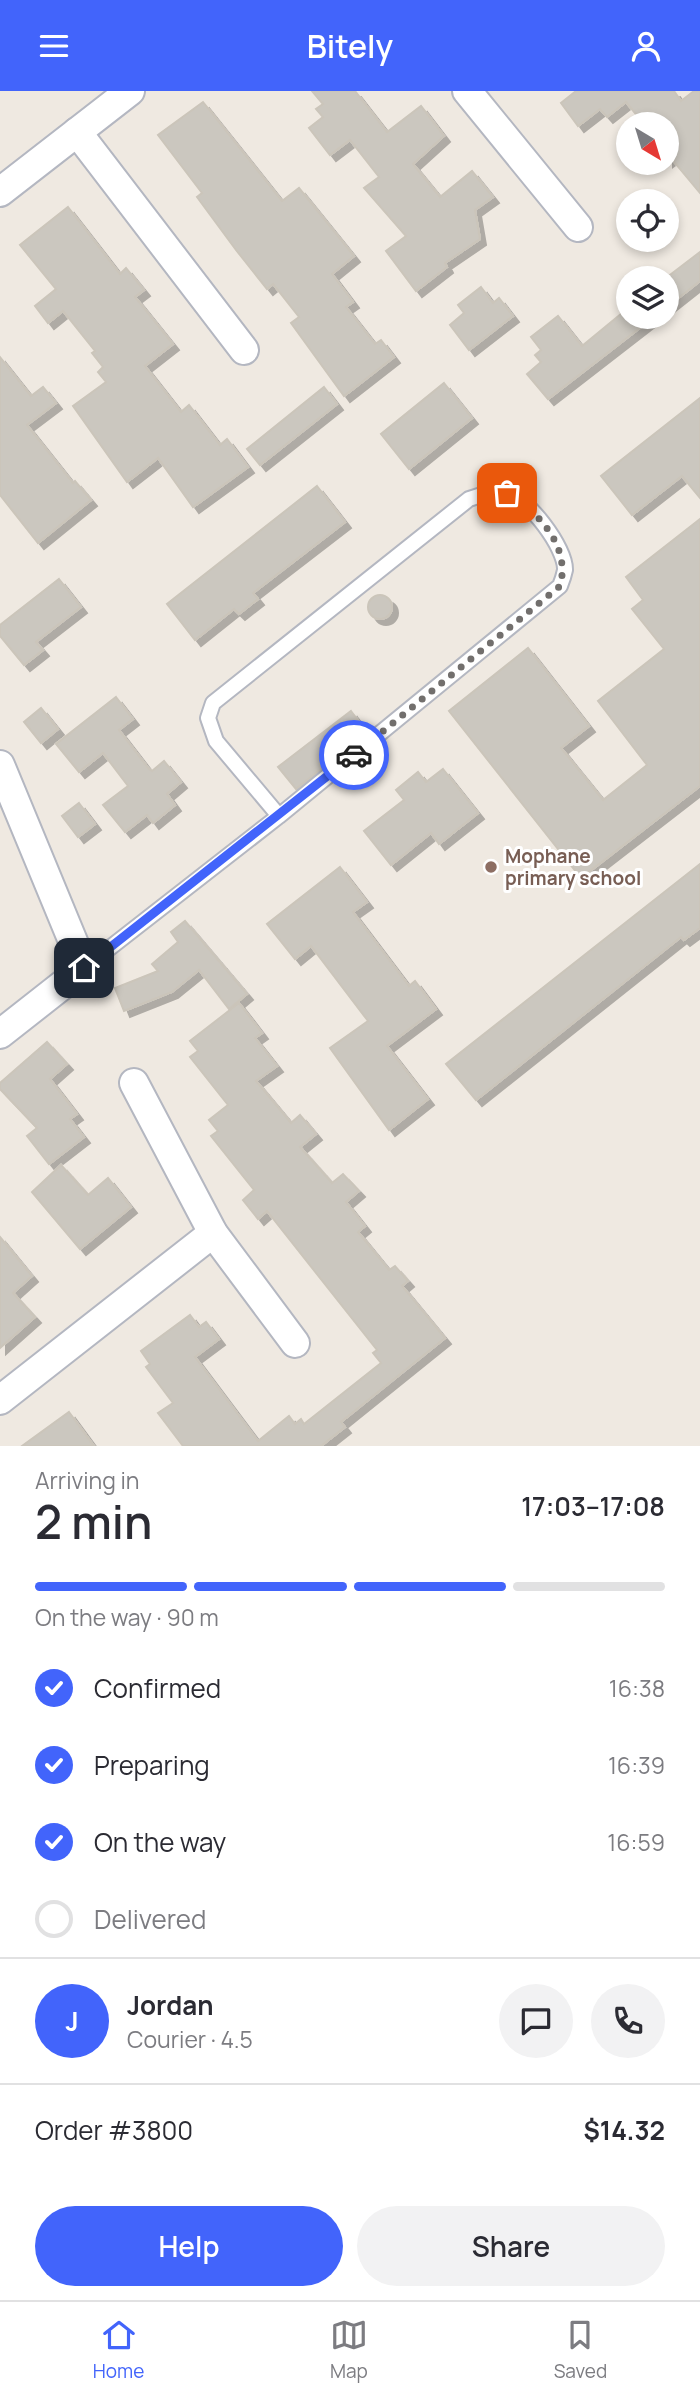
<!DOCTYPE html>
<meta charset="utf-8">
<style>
:root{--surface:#fff;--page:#f2f2f3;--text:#2b2b33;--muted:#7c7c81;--line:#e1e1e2;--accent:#4264fb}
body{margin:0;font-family:Manrope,sans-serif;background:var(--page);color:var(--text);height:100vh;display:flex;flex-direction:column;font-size:26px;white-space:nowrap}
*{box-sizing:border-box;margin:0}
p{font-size:23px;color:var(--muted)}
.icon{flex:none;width:38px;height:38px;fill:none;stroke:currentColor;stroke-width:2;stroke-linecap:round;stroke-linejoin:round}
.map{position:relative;height:1355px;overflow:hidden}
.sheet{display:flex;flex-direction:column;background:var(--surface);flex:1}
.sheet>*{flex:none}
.needle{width:46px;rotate:142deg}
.controls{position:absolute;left:616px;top:21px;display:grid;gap:14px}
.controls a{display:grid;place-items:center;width:63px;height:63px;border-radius:50%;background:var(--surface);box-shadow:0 4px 10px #0003;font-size:35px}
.pin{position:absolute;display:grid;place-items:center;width:60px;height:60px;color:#fff;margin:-30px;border-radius:14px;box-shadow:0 4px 10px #0006}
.courier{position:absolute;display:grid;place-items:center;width:70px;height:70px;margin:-35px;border:5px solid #4264fb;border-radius:50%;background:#fff;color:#222;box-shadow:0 2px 9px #0007}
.summary em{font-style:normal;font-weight:600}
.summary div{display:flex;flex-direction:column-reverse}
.summary{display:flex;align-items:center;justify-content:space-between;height:119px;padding:0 35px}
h1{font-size:46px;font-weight:600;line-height:52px}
.bar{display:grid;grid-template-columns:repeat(4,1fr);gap:10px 7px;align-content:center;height:84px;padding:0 35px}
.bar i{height:9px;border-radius:5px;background:var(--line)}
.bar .on{background:var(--accent)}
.bar p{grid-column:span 4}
.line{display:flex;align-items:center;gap:18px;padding:0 35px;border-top:2px solid var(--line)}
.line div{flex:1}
.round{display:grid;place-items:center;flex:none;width:74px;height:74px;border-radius:37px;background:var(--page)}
ol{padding:0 35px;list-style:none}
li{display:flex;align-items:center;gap:21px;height:77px}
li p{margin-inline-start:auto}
li .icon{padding:7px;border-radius:50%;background:var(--accent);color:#fff;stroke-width:4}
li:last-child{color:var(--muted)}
li i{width:38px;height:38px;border:4px solid var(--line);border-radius:50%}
.primary-button{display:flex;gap:14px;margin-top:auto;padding:14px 35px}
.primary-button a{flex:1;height:80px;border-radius:42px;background:var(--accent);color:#fff;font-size:28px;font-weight:600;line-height:80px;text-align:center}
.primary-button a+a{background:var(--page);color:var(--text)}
header{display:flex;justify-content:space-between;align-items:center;height:91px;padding:0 35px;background:var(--accent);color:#fff;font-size:32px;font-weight:600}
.tab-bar{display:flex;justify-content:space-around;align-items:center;height:98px;border-top:2px solid var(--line);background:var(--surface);font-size:19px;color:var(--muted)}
.tab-bar a{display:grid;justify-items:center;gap:4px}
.tab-bar .on{color:var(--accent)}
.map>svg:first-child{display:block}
</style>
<header><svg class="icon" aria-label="menu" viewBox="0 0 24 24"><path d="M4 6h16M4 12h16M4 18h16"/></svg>Bitely<svg class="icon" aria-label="person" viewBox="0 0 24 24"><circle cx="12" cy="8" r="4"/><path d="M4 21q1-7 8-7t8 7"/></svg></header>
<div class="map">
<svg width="700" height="1355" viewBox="0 0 700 1355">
<defs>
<filter id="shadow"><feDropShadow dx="6" dy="6" stdDeviation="0" flood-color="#0004"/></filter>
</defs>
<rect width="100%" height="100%" fill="#efe9e1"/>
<g fill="#cbc7bf" stroke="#cbc5ba" stroke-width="2" filter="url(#shadow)">
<polygon points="312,0 355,0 387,41 421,15 444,45 413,73 440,106 472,80 493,106 475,119 480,148 445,172 447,176 416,200 386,160 406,145 364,97 379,86 350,49 330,64 309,37 323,26 316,18 323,13"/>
<polygon points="576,0 674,0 681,10 694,0 700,0 700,102 671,67 667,70 667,33 644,33 626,11 607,26 600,18 578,35 561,12"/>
<polygon points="203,11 282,110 299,97 354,165 332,183 353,211 346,216 375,253 381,249 394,266 344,305 291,232 299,226 273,193 267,198 236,159 197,106 202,102 158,44"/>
<polygon points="68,116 120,183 126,177 144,199 135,206 173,253 145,275 181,321 189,314 220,354 227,348 248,376 193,416 158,367 127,391 73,315 106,291 98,281 103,276 92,262 95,260 63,220 48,232 35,215 56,198 20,154"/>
<polygon points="700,161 700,190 667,216 666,187"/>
<polygon points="481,196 493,212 499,207 513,225 469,259 450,234 464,222 458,214"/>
<polygon points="628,217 628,226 654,226 548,308 527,283 541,271 535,264 541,259 531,246 558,225 582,255"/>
<polygon points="0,266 31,305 43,296 56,312 27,334 73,392 75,390 91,409 38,452 0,404"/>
<polygon points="444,292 472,327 409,378 381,343"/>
<polygon points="324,296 337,313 260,374 247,358"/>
<polygon points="700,307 700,407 682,385 632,424 601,385"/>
<polygon points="317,395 345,431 253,502 258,508 239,523 234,518 195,549 167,513"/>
<polygon points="700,428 700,695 581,787 449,620 528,557 589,635 561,657 603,709 647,674 598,610 664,558 632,518 643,509 626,486"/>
<polygon points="59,488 81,516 36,551 43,559 24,574 0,545 0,534"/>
<circle cx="380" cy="516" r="12"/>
<polygon points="116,606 133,628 119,639 149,678 152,680 164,670 181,691 167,703 175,714 153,732 147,724 125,741 103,714 128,695 103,662 79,681 56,653"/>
<polygon points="41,617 58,638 41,652 24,631"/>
<polygon points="351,620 367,641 296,698 278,676"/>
<polygon points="443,678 478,722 439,753 431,742 391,774 364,740 404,709 396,699 418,681 426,691"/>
<polygon points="79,712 95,733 78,746 62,725"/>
<polygon points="700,773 700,837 684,849 681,846 476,1009 446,973"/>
<polygon points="340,776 367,811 353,821 409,895 415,890 436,918 387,955 428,1008 389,1039 330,957 368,930 311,855 295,868 267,833"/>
<polygon points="185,830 247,903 229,918 199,879 172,901 124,920 115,897 158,880 152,873 178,851 171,841"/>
<polygon points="239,912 262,942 255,947 277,975 256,990 291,1032 300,1024 316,1043 300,1056 332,1092 343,1083 359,1100 346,1111 365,1135 358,1141 389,1179 395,1175 408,1190 402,1195 445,1247 341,1331 345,1336 321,1355 183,1355 158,1322 173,1312 146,1276 150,1273 141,1260 190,1224 199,1236 206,1231 219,1248 195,1266 258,1350 289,1325 295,1333 301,1328 304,1333 381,1272 373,1262 377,1259 267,1120 258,1128 243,1109 254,1099 211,1045 218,1040 209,1029 228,1014 190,966 198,960 190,950"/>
<polygon points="47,951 67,973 50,988 77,1023 70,1028 84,1046 49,1073 27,1045 37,1037 0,998 0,992"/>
<polygon points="61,1074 88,1104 108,1087 131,1116 80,1158 32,1101"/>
<polygon points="0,1146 32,1185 13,1202 35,1226 0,1257"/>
<polygon points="69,1321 94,1355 22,1355"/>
</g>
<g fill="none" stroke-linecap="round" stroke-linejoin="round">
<defs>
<path id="service" d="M84 877 279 725 560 495C562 490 564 484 565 479 566 457 528 407 507 402 495 399 480 404 469 408L213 612 208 627 216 650 279 725"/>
<g id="minor">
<polyline points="467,0 578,136"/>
<polyline points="77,41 244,259"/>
<polyline points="0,101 130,0"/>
<polyline points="0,674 84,877 0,943"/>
<polyline points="134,992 213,1142 295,1252"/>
<polyline points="0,1309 213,1142"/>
</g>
</defs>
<use href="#service" stroke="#b4b7c1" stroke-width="18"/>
<use href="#minor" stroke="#b4b7c1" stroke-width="32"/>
<use href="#service" stroke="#fff" stroke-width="14"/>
<use href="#minor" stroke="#fff" stroke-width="28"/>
</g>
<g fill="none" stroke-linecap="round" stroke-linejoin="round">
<path stroke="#726f6d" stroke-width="7" stroke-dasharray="0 12.6" d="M354 664 560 495C571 456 539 421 507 402"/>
<polyline stroke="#4264fb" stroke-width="9" points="84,877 354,664"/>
</g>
<circle fill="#8d6e63" stroke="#fff" stroke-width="2.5" cx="491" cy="776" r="7"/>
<g text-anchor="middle" stroke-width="6" stroke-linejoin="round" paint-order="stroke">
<g font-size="19" font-weight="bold" fill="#785e54" stroke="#fff" text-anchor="start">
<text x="505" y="772">Mophane<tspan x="505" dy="22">primary school</tspan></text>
</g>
</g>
</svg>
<div class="controls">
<a><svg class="needle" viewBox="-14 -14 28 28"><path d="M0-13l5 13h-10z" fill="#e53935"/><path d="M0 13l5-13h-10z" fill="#7c7c81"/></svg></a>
<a><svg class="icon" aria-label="locate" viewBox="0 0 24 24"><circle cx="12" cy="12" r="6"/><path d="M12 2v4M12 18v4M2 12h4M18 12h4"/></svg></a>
<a><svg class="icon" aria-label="layers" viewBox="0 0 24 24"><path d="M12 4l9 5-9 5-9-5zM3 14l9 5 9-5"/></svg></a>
</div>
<div class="pin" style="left:507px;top:402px;background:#ea580c"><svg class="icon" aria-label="bag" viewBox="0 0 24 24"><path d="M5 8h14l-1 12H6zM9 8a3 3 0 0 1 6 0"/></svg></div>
<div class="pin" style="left:84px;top:877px;background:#1f2937"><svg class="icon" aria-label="home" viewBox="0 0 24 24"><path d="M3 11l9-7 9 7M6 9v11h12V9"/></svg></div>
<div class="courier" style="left:354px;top:664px"><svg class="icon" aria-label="car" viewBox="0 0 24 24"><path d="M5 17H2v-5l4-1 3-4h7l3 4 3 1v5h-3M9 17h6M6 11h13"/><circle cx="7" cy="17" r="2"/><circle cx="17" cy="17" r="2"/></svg></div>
</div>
<section class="sheet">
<div class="summary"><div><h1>2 min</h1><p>Arriving in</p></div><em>17:03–17:08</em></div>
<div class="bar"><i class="on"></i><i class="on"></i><i class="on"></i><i></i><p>On the way · 90 m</p></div>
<ol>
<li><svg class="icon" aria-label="check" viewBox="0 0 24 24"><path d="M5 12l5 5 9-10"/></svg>Confirmed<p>16:38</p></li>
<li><svg class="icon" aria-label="check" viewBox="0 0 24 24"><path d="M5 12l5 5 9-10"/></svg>Preparing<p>16:39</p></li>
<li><svg class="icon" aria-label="check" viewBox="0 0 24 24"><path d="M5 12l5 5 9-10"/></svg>On the way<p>16:59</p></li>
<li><i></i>Delivered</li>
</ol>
<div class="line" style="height:126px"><b class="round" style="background:var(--accent);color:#fff">J</b><div><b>Jordan</b><p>Courier · 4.5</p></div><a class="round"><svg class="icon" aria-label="chat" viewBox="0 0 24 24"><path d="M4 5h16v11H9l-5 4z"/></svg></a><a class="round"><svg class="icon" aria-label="phone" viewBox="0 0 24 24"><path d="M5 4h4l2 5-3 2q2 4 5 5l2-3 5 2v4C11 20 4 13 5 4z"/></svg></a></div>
<div class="line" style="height:91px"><div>Order #3800</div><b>$14.32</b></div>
<div class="primary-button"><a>Help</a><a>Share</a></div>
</section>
<nav class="tab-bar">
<a class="on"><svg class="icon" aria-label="home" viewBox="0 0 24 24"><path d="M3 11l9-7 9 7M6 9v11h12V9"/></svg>Home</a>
<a><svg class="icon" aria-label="map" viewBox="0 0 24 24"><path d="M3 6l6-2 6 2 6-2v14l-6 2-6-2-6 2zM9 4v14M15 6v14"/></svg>Map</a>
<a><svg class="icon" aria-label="saved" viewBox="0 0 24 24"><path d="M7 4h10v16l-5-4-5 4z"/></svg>Saved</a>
</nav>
